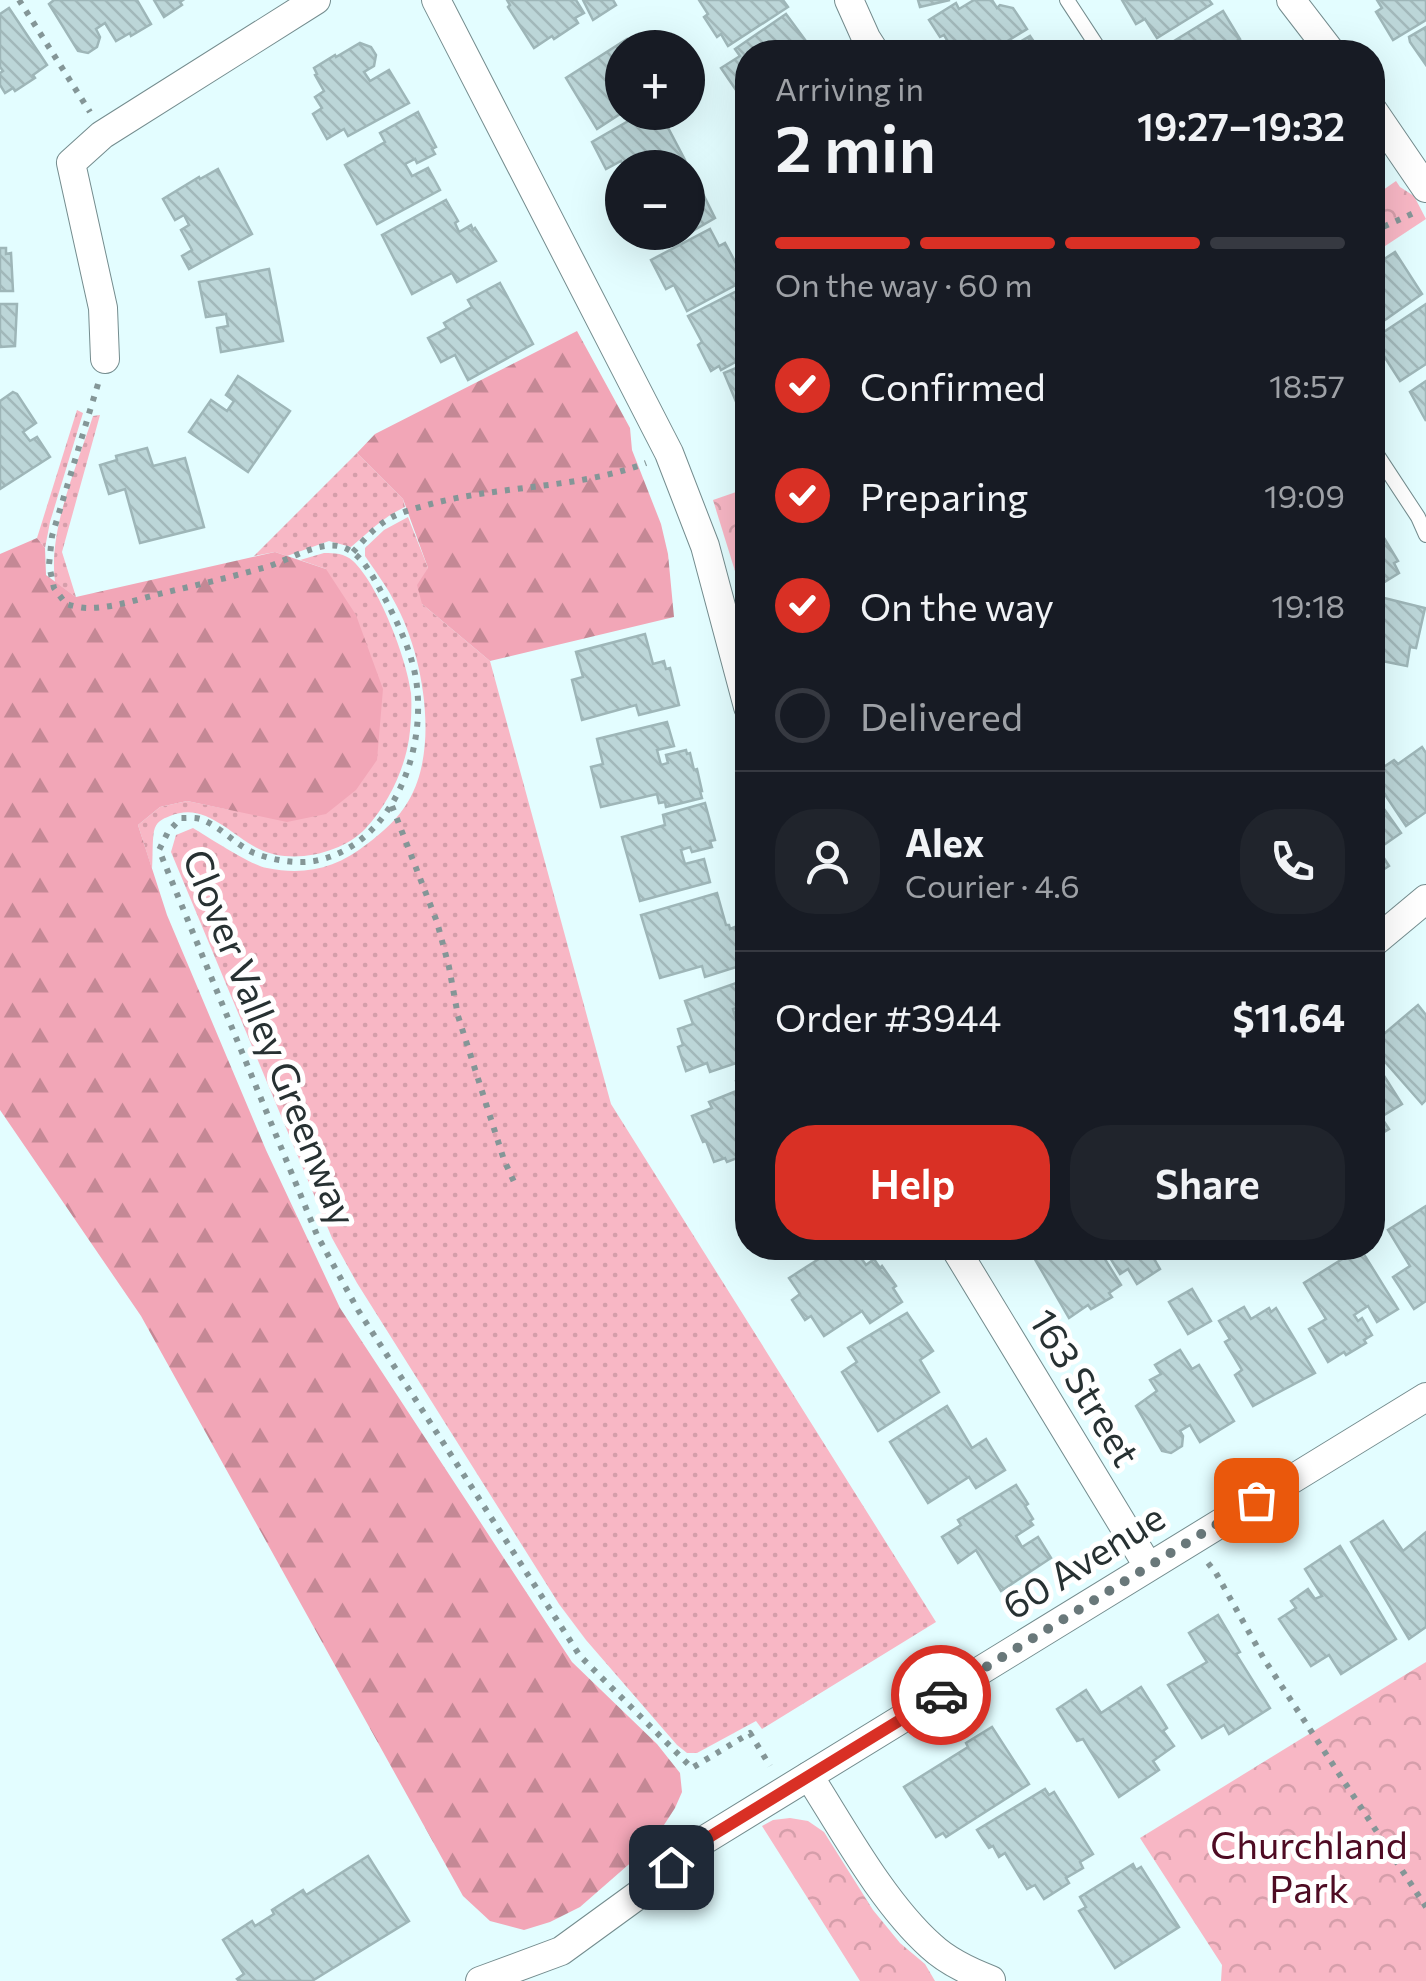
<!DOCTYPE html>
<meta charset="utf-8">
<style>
:root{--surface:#171b24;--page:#20242c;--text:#f1f3f6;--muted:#9ea1a6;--line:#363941;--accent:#d93025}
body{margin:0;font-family:Commissioner,sans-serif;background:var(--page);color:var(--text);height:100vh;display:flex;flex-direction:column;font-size:38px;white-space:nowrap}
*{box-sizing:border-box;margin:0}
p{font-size:32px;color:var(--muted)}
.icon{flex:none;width:55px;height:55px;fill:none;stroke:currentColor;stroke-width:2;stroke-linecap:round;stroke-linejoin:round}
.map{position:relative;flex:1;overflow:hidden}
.drawer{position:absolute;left:735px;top:40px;width:650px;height:1220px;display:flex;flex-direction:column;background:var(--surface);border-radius:40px;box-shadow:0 10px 40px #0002}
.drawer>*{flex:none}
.fabs{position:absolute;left:605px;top:30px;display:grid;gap:20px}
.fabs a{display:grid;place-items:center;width:100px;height:100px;border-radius:50%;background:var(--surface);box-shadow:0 10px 40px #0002;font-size:50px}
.pin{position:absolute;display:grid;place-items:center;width:85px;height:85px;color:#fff;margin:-42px;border-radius:20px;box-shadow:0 5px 15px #0006}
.courier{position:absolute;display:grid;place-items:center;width:100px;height:100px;margin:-50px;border:8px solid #d93025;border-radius:50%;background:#fff;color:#222;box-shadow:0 2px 12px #0007}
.headline em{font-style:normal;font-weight:600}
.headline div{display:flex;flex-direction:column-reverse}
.headline{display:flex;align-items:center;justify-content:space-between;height:170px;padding:0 40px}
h1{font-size:65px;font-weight:600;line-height:75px}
.bar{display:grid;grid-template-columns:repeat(4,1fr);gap:15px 10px;align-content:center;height:120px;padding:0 40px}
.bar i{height:12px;border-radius:8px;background:var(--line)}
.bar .selected{background:var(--accent)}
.bar p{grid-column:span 4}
.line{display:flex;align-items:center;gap:25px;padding:0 40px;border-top:2px solid var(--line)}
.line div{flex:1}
.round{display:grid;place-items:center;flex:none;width:105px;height:105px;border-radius:40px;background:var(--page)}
ol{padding:0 40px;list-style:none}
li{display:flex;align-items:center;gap:30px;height:110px}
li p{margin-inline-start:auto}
li .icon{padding:10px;border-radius:50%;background:var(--accent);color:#fff;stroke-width:4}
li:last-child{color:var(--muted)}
li i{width:55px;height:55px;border:5px solid var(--line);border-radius:50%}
.action{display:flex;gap:20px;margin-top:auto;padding:20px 40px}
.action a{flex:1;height:115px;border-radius:40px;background:var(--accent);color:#fff;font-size:40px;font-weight:600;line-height:115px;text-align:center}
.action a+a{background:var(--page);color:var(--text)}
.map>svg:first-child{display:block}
</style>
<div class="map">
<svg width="1426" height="1981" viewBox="0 0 1426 1981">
<defs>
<pattern id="grass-dots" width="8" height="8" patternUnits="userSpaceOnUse" patternTransform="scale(2.5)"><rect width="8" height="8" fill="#f8b7c5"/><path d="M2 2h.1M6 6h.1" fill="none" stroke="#d59eaa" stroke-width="1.8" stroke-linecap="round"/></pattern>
<pattern id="forest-firs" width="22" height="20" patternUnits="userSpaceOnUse" patternTransform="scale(2.5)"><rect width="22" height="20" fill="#f2a6b7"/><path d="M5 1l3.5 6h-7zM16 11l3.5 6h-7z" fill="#c48895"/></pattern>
<pattern id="park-crowns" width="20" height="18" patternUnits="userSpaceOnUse" patternTransform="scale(2.5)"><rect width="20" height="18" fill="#f8b7c5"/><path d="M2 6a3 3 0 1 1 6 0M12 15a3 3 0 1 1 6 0" fill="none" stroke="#d59eaa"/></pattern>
<pattern id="building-back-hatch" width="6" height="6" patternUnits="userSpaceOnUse" patternTransform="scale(2.5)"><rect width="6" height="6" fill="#bcd6d8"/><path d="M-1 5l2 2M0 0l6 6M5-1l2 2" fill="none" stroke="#a2b8ba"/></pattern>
</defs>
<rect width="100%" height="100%" fill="#e3fdff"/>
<g fill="url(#grass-dots)">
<polygon points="77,410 83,413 50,522 45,548 37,538"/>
<path d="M100 415 62 552 76 597 55 582C48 530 77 466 93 416Z"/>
<path d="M357 453 403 499 405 507C383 517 369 532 351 547L329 541 287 556 275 552 254 556Z"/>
<path d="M408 517 428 568 422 604 490 661 611 1104 936 1622 762 1729 756 1721 697 1753H687L677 1745 586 1640 559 1604 357 1283 332 1238 171 852 176 835 193 828C210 838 250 865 267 868 305 876 337 868 367 844 383 832 399 818 409 800 440 747 423 652 394 601 386 585 375 571 365 556V548L384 530Z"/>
<path d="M324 553C335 553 344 553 353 561 378 584 407 659 411 693 412 707 411 725 409 739 404 771 388 804 366 828 342 854 291 865 259 849 230 835 205 801 170 816 162 819 156 822 154 831 152 842 153 857 152 869L138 825 160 807 187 801 231 810 326 569 300 560Z"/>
</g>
<g fill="url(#forest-firs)">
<polygon points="577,331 630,428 632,450 661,524 668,554 674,617 490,661 422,604 417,585 428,568 403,499 357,453 375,434"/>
<polygon points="37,538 45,548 46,575 76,597 275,552 326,569 356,615 383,689 377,760 356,790 326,814 287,822 187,801 160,807 138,825 167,915 266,1150 340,1308 572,1662 657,1744 680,1773 682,1792 675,1808 651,1845 580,1907 550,1922 524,1930 490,1921 463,1896 141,1316 0,1110 0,554"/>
</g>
<g fill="url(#park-crowns)">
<polygon points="1396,181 1400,187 1414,196 1426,219 1373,254 1373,197"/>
<polygon points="739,491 747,492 748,568 735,571 713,500"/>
<polygon points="1426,1662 1426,1981 1221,1981 1222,1965 1140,1838"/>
<polygon points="790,1818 808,1821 824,1832 873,1910 900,1943 925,1964 935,1981 860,1981 762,1826 773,1820"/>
</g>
<g fill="url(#building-back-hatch)" stroke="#9eb6b8" stroke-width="2.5">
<polygon points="137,0 151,24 131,36 130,33 116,41 105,23 96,29 100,37 97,47 88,53 78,51 49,4 54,0"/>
<polygon points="154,0 183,0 180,2 182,5 164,17"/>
<polygon points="507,0 576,0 584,13 575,18 578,23 554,39 552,36 534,48 508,7 510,5"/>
<polygon points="583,0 613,0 616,5 593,20"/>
<polygon points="699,0 783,0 788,7 728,46 721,34 717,37 704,17 708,14"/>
<polygon points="918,0 950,0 920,7"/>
<polygon points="974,0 992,0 997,8 1000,5 1013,8 1027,29 990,52 958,52 956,48 953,50 944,35 940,37 929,20 956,3 959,9"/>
<polygon points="1122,0 1209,0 1212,4 1157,38 1145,19 1136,24"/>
<polygon points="1377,0 1426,0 1426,20 1393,40 1376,12 1382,8"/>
<polygon points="9,8 47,65 33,75 35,78 15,91 13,88 5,93 0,85 0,73 3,71 0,67 0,14"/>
<polygon points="1223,11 1240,39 1233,43 1239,52 1175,52 1169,44"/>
<polygon points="786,14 814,52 748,52 748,82 736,90 721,68 740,56 735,49"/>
<polygon points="1426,27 1426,65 1410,42 1409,37"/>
<polygon points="1030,36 1041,52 1003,52"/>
<polygon points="627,39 632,48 622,48 623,112 597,129 566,78"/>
<polygon points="360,43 371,47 376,55 374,66 364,72 370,81 389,70 409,103 348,136 344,129 327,139 313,114 322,108 315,97 324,91 315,75 317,74 314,68 335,55 336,57"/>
<polygon points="418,112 436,147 432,149 435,154 417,163 415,159 405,164 412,176 428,168 440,190 377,224 345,165 385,142 380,133"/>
<polygon points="644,112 653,112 660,127 666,124 685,160 671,168 625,168 621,161 606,169 592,142"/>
<polygon points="218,169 252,234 189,269 182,256 192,250 181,230 189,225 184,215 175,220 163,199 199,177 200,179"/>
<polygon points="688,175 700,198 704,196 715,218 663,248 653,232 688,232"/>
<polygon points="446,200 458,221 455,223 459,232 471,225 473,230 475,228 496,261 457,282 452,273 412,294 382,235"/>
<polygon points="710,229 719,246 725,243 745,280 687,311 674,285 666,289 651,260"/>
<polygon points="0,248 6,248 6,254 11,253 13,291 0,291"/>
<polygon points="1395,252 1422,294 1372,329 1372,267"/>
<polygon points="269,269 283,341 221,352 217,328 228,326 226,314 206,317 199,282"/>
<polygon points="500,283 533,344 468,380 455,355 441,362 428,338 447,328 444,323 472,307 468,300"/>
<polygon points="743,288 748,296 748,355 721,370 719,366 711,371 698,345 702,342 688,316"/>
<polygon points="0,304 17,304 15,346 0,347"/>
<polygon points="1426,304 1426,364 1400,381 1373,339"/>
<polygon points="748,363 748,403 746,399 737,404 724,373"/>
<polygon points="238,376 290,411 248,472 189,432 211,400 227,411 234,401 226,395"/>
<polygon points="1426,381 1426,421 1410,392"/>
<polygon points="13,392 17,394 36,423 23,432 30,441 37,437 50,457 0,489 0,401"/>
<polygon points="147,448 153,466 185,458 204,527 140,543 125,489 109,494 100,465 117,460 116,456"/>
<polygon points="1372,527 1377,535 1381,533 1398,561 1394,563 1399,573 1378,586 1377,582 1372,584"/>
<polygon points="1372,595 1425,608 1416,648 1410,647 1407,666 1372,659"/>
<polygon points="645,634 653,664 664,661 666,669 670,668 679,705 639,715 636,705 582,720 572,680 583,677 576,652"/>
<polygon points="667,722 674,746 657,750 661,765 668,763 666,755 686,750 687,754 690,753 694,770 697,769 702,791 700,791 702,798 666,807 665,802 659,803 657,794 601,807 591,767 603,764 597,739"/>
<polygon points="1422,747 1426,753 1426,812 1406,826 1372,775 1394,760 1398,764"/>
<polygon points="1372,792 1401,833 1378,849 1389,866 1372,877"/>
<polygon points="705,803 715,840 710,841 712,847 692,852 690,847 681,850 685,864 704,859 710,882 640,901 622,837 665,825 663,815"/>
<polygon points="717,893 726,925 729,925 730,929 735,927 746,964 705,977 702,966 660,978 641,915"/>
<polygon points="736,983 744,986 747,995 743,1006 733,1009 737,1023 748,1019 748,1059 710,1072 707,1063 686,1071 678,1047 683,1045 678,1029 693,1024 685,1001"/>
<polygon points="1418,1005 1426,1015 1426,1100 1422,1104 1372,1047 1372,1044"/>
<polygon points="1372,1057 1402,1104 1381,1117 1389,1129 1372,1139"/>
<polygon points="748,1076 748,1154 727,1162 725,1158 714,1162 706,1141 703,1142 692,1116 712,1108 709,1102 739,1090 736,1081"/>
<polygon points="748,1186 748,1233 737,1216 747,1210 737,1192"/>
<polygon points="1426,1206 1426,1301 1414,1309 1393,1277 1410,1266 1388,1230"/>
<polygon points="836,1248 854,1248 866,1265 874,1259 880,1268 882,1266 896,1286 893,1288 902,1302 870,1323 862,1311 824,1336 811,1316 805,1320 792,1300 800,1294 789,1278"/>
<polygon points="1031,1248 1098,1248 1121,1285 1109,1293 1112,1297 1091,1309 1088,1305 1069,1318 1029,1249"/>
<polygon points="1104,1248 1168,1248 1153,1257 1160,1269 1137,1284 1128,1269 1120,1274"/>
<polygon points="1360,1248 1398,1309 1377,1322 1368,1306 1354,1315 1358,1321 1362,1318 1372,1335 1364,1340 1366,1343 1346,1355 1344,1352 1328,1362 1309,1329 1326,1319 1304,1283"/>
<polygon points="1192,1289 1211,1321 1188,1334 1169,1302"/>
<polygon points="1244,1307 1251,1319 1269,1308 1271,1312 1276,1308 1315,1373 1253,1406 1235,1375 1242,1370 1225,1342 1230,1339 1219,1321"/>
<polygon points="907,1313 933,1351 920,1360 939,1392 878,1431 842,1372 857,1362 848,1348"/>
<polygon points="1180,1350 1192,1369 1199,1365 1234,1421 1200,1442 1190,1425 1180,1431 1183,1436 1182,1446 1171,1453 1162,1451 1136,1406 1157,1391 1150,1380 1161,1374 1155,1365"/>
<polygon points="947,1406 972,1448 986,1439 1005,1470 976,1488 969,1477 928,1503 890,1442"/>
<polygon points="1016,1485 1028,1504 1025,1506 1033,1519 1030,1521 1033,1525 1016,1536 1022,1547 1038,1537 1051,1558 1001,1591 976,1550 958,1563 942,1537 961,1525 958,1520"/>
<polygon points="1383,1521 1403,1551 1426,1532 1426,1627 1409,1639 1351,1542"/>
<polygon points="1340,1546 1396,1639 1341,1674 1329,1655 1311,1666 1279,1619 1296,1608 1291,1601 1308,1589 1315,1599 1322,1596 1305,1569"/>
<polygon points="1218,1615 1240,1652 1236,1654 1270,1708 1229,1734 1224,1725 1202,1738 1168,1685 1207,1662 1189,1633"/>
<polygon points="1141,1687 1167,1728 1163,1731 1174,1746 1153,1761 1159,1770 1119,1797 1083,1739 1077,1741 1057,1709 1086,1690 1101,1713"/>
<polygon points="992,1727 1029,1784 946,1837 943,1833 936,1837 904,1787 968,1747 966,1743"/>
<polygon points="1045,1789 1049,1795 1054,1792 1093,1854 1080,1862 1083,1868 1066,1878 1069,1883 1044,1899 1035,1885 1027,1889 1005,1853 999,1857 993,1846 989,1848 977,1830"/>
<polygon points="368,1856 409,1921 312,1981 239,1981 237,1979 244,1974 223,1940 252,1921 255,1926 274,1914 272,1910 303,1890 306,1895"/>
<polygon points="1133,1864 1136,1870 1141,1867 1179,1927 1115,1968 1079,1911 1086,1907 1080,1897"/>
</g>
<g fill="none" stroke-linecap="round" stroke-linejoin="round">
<defs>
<g id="service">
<polyline points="1067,0 1101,52"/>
<polyline points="1372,447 1418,517 1426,535"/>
</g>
<g id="minor">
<polyline points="436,0 669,453 705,546 748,707"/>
<polyline points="849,0 866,38 875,52"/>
<polyline points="1291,0 1331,52"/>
<polyline points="1372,109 1426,188"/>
<polyline points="105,359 103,308 71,163 102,135 316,0"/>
<polyline points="1372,944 1426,899"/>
<polyline points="955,1248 1148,1566"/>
<path d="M809 1776C844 1831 883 1903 931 1946 948 1962 970 1972 991 1980"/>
<polyline points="480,1981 561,1951 649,1887 693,1847 1426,1397"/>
</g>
</defs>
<use href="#service" stroke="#748c8e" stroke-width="16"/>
<use href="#minor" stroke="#748c8e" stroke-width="30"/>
<g stroke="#849697" stroke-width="6" stroke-dasharray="5 8" stroke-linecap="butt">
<polyline points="19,0 90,112"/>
<polyline points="1372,232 1416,212"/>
<path d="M98 384 52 536 49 565 54 588 66 604C73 606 81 608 88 608 113 608 139 599 163 593 197 585 232 577 266 567 287 561 316 542 338 546 361 550 373 577 383 595 398 623 414 656 417 687 425 756 390 847 314 861 295 864 272 860 254 853 236 845 222 828 203 820 197 817 188 818 181 818L168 832 159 850 317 1235 358 1310 580 1656 692 1768 750 1733 770 1766"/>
<polyline points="745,531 748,531"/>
<path d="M353 552C363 541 374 528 387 520 400 512 416 508 431 504 501 485 578 489 646 463"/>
<polyline points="392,806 437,922 449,967 458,1016 504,1160 515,1184"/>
<polyline points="1208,1563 1216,1573 1264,1659 1426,1907"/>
</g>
<use href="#service" stroke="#fff" stroke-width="14"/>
<use href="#minor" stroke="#fff" stroke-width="28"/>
</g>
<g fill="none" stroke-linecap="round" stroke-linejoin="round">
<polyline stroke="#69787a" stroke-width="10" stroke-dasharray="0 18" points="941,1695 1256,1500"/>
<polyline stroke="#d93025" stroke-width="12" points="671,1867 693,1847 941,1695"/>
</g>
<g text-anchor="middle" stroke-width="10" stroke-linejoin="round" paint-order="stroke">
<g font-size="38" fill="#273132" stroke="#fff">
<text transform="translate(269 1038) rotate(68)" y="13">Clover Valley Greenway</text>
<text transform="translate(1084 1388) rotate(59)" y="13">163 Street</text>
<text transform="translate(1084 1562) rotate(-32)" y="13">60 Avenue</text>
</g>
<g font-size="38" fill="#4e0b23" stroke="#fff">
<text x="1309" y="1859">Churchland<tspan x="1309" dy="44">Park</tspan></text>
</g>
</g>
</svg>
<div class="fabs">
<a>+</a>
<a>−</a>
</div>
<div class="pin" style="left:1256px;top:1500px;background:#ea580c"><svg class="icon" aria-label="bag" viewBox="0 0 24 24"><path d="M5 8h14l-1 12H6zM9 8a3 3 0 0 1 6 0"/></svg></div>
<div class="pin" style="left:671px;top:1867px;background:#1f2937"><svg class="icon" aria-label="home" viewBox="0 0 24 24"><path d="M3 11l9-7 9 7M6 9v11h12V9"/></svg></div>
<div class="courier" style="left:941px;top:1695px"><svg class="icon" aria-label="car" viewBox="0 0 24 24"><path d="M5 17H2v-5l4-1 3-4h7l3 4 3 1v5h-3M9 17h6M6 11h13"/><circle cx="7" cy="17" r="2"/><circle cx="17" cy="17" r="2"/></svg></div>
<section class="drawer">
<div class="headline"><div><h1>2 min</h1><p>Arriving in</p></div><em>19:27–19:32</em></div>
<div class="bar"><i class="selected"></i><i class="selected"></i><i class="selected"></i><i></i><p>On the way · 60 m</p></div>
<ol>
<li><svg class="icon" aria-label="check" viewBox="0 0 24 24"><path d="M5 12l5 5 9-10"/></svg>Confirmed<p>18:57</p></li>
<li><svg class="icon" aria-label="check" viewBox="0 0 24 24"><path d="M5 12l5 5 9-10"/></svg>Preparing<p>19:09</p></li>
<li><svg class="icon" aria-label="check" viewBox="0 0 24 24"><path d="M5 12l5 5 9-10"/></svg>On the way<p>19:18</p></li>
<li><i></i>Delivered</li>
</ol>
<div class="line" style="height:180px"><a class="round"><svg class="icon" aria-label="person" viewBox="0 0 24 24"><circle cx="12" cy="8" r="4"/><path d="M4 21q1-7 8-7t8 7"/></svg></a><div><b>Alex</b><p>Courier · 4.6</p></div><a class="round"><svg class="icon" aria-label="phone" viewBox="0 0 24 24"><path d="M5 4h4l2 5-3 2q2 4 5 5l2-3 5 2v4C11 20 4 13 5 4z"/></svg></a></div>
<div class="line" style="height:130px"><div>Order #3944</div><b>$11.64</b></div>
<div class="action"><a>Help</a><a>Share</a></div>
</section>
</div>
